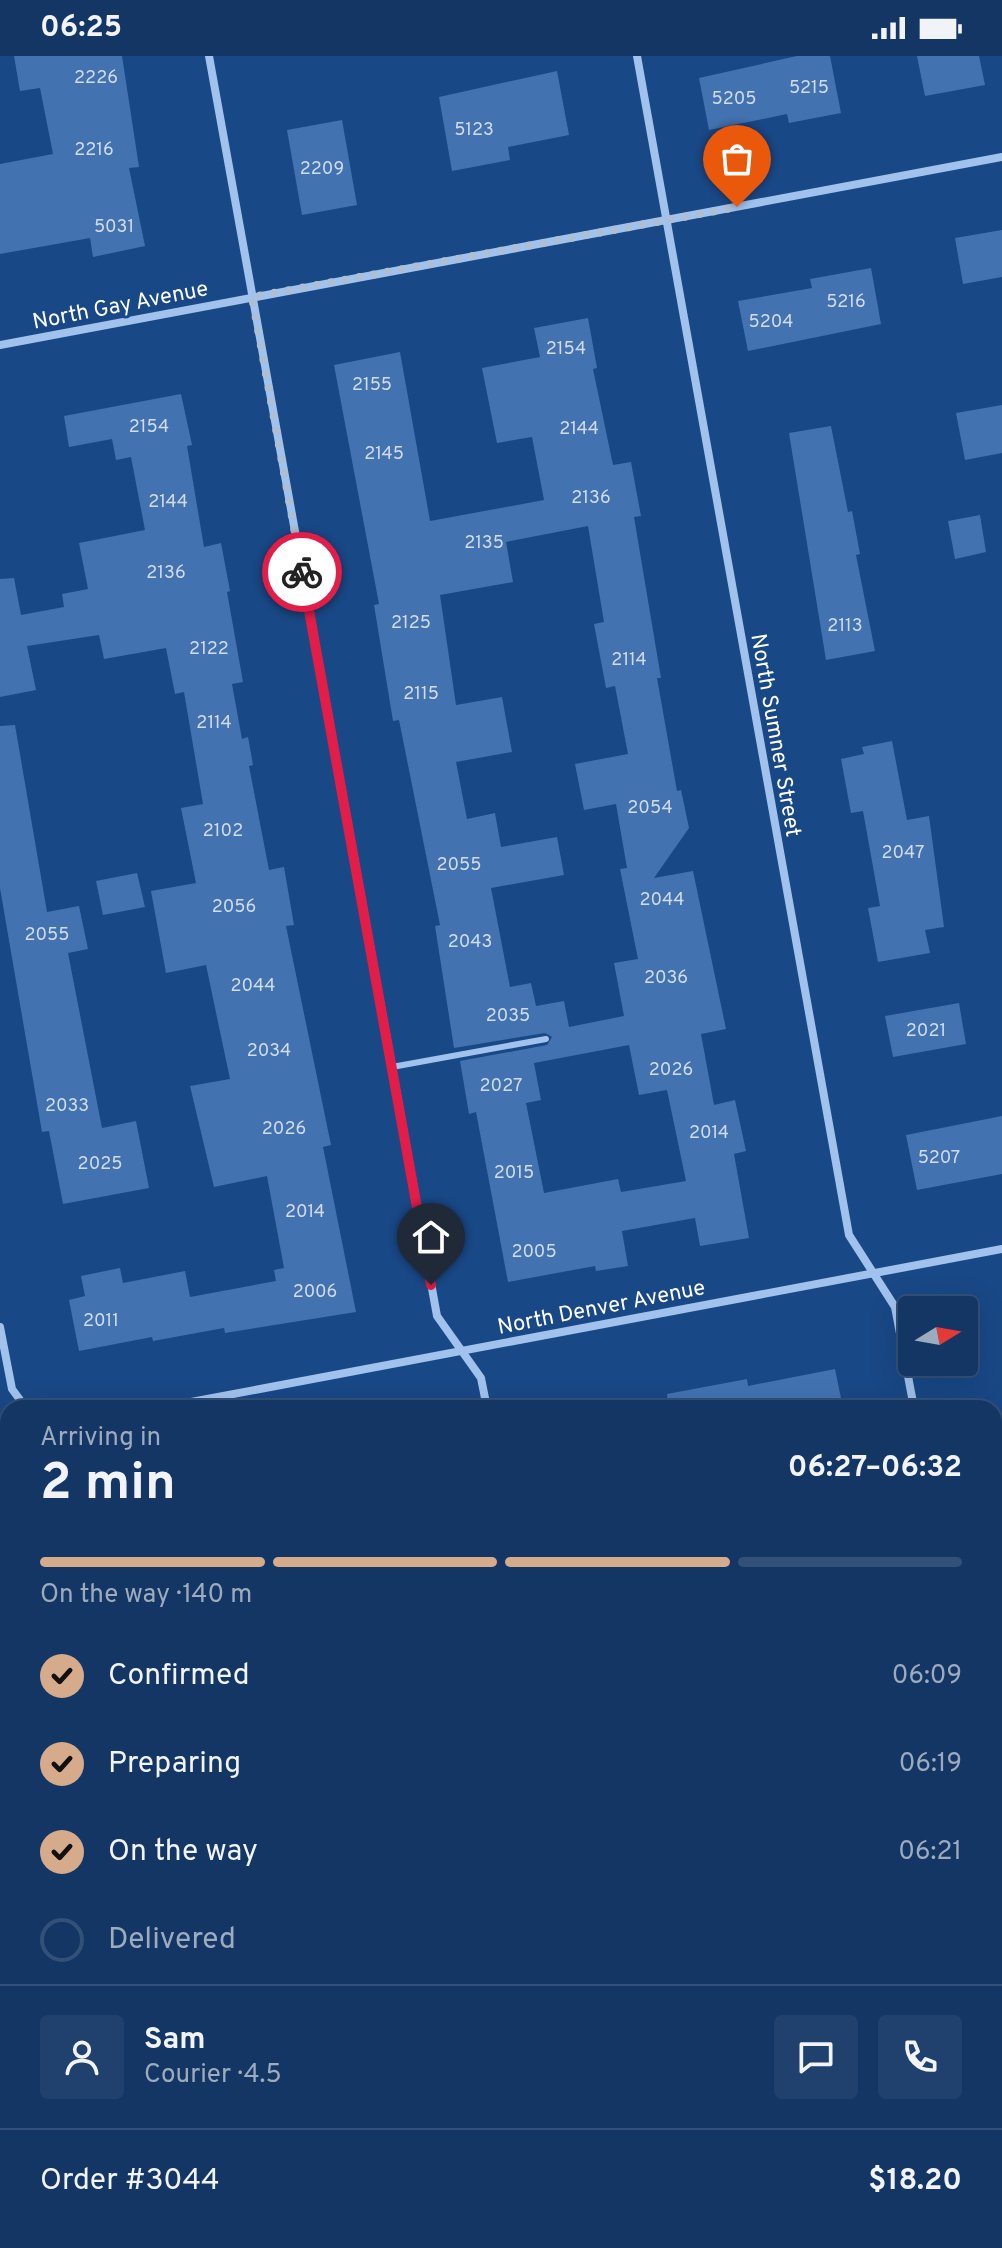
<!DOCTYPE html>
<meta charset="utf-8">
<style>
:root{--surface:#133664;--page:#20416d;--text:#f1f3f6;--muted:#9dabbf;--line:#325078;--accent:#d6ab8b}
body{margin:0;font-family:Overpass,sans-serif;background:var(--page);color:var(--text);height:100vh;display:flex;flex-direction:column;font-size:30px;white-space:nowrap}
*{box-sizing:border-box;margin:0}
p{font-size:26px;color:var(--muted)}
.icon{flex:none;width:44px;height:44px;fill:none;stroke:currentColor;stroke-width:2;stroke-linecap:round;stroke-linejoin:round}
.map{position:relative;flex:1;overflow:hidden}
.panel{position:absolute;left:0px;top:1344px;width:1002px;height:848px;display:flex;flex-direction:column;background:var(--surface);border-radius:24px 24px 0 0;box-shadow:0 8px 32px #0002,0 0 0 2px var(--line)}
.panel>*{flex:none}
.needle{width:52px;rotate:79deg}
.buttons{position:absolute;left:898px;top:1240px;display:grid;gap:16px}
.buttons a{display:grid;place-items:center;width:80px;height:80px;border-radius:8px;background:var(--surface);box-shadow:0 8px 32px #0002,0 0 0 2px var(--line);font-size:40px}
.pin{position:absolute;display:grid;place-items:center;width:68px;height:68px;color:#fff;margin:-82px -34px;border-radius:50% 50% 50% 0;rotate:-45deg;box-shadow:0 0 8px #0007}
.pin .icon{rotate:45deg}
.courier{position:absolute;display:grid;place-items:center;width:80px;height:80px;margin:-40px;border:6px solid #e11d48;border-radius:50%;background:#fff;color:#222;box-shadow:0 2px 10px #0007}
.overview em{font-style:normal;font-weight:700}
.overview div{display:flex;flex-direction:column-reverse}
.overview{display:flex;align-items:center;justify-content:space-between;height:136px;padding:0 40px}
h1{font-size:52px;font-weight:700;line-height:60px}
.bar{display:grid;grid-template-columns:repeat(4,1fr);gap:12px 8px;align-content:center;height:96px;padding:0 40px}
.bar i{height:10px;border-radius:6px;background:var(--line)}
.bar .current{background:var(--accent)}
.bar p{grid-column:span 4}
.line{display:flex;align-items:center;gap:20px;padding:0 40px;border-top:2px solid var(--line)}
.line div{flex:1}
.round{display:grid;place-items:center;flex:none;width:84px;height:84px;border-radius:8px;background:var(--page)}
ol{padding:0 40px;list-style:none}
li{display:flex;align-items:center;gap:24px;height:88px}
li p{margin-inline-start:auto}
li .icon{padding:8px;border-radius:50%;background:var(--accent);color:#111;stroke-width:4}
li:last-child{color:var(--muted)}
li i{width:44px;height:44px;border:4px solid var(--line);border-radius:50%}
.status{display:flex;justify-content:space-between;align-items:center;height:56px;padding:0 40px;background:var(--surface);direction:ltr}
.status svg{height:22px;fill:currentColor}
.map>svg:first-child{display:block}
</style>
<div class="status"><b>06:25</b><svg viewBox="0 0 49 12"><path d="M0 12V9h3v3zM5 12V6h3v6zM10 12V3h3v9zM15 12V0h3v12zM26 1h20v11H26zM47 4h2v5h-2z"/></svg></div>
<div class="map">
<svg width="1002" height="2192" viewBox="0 0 1002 2192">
<rect width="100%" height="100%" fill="#194886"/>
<g fill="#4272b0" fill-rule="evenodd">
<polygon points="14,0 122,0 139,111 129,112 145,190 93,201 90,182 0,198 0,108 53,98 40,32 20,35"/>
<polygon points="797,0 830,0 841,57 789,67 787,58 709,74 699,22"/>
<polygon points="917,0 979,0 985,29 925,40"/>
<polygon points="557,15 569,79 508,91 510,104 452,115 439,41"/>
<polygon points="342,64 357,149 302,159 287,74"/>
<polygon points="1002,174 1002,221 963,228 955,182"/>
<polygon points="871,212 881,268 748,295 738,245 812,232 810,223"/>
<path d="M588 262 597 312 593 313 613 409 631 406 641 460 634 461 661 622H657L677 735 681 734 689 772 654 822 693 815 726 973 701 978 714 1049 735 1044 746 1095 734 1098 749 1182 700 1190 695 1162 622 1175 628 1210 596 1215 595 1210 508 1226 476 1056 469 1058 460 1005 547 989 552 981 545 977 454 992 435 870 440 869 399 664 393 665 374 549 379 548 334 309 400 296 430 465 544 444 532 381 497 387 482 312 540 301 534 272ZM588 470 604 566 594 568 606 632 615 630 628 698 575 708 584 754 616 748 627 812 620 813 638 903 614 907 624 960 569 971 564 945 536 950 531 927 510 931 491 832 564 819 557 781 501 791 495 757 467 763 456 706 512 696 502 641 456 649 440 539 513 526 506 486ZM629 989 639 1039 667 1034 686 1125 621 1136 618 1123 544 1137 526 1047 541 1044 534 1007Z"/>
<polygon points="181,338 192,389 187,390 204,491 221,487 230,535 227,536 243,626 232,628 242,683 248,681 253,709 249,710 269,814 284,811 294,869 286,870 331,1089 323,1091 356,1256 225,1277 224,1272 153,1285 152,1281 79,1295 69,1244 85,1240 81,1220 120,1212 123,1227 185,1215 190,1241 276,1225 274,1214 284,1212 267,1120 214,1131 190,1030 230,1023 206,909 166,917 151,835 196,827 181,752 203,748 184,636 175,638 166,592 104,603 99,579 27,590 36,634 0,641 0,523 14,522 21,559 64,551 62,538 88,533 79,487 145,474 131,401 116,404 112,383 69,391 64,360"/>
<polygon points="1002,349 1002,397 965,404 956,357"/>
<polygon points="831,370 848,456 852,455 860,498 856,499 875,595 826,604 789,377"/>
<polygon points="980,459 986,496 955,503 948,465"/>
<polygon points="15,669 47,856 79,850 88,893 68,897 102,1072 136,1065 149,1132 63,1148 49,1075 42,1076 0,832 0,670"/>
<polygon points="892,685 907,764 929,760 944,871 925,874 930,897 878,906 868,852 880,850 863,755 851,757 841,703 864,698 862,691"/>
<polygon points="137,817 145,851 103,859 96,825"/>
<polygon points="959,947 966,988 893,1001 885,960"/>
<polygon points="1002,1060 1002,1118 917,1134 906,1079"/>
<polygon points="835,1313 843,1352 668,1352 667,1338 747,1323 748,1330"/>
</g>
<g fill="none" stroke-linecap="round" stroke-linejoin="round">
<polyline stroke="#a0c2ec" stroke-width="6" points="392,1011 546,983"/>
<g stroke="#a0c2ec" stroke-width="8">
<polyline points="209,0 437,1260 481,1322 487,1352"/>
<polyline points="637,0 849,1179 895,1251 914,1352"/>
<polyline points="0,289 1002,101"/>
<polyline points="0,1271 12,1333 26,1352"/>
<polyline points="159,1352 1002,1193"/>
<polyline points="0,1382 8,1381"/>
<polyline points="994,1783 1002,1826"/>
<polyline points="209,2184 211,2192"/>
<polyline points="638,2184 639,2192"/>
</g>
</g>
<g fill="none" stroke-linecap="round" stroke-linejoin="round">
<polyline stroke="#aebfd5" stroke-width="8" stroke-dasharray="0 14.4" points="302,516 252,241 737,151"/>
<polyline stroke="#e11d48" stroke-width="10" points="302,516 431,1229"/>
</g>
<g text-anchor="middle" stroke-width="6" stroke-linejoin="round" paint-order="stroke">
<g font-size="18" fill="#d0dceb">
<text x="96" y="27">2226</text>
<text x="809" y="37">5215</text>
<text x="734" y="48">5205</text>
<text x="474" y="79">5123</text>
<text x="94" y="99">2216</text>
<text x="322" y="118">2209</text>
<text x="114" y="176">5031</text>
<text x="846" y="251">5216</text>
<text x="771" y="271">5204</text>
<text x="566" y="298">2154</text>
<text x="372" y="334">2155</text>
<text x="149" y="376">2154</text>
<text x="579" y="378">2144</text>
<text x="384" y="403">2145</text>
<text x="591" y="447">2136</text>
<text x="168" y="451">2144</text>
<text x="484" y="492">2135</text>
<text x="166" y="522">2136</text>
<text x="411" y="572">2125</text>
<text x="845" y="575">2113</text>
<text x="209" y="598">2122</text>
<text x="629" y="609">2114</text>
<text x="421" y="643">2115</text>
<text x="214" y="672">2114</text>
<text x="650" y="757">2054</text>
<text x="223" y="780">2102</text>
<text x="903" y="802">2047</text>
<text x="459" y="814">2055</text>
<text x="662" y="849">2044</text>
<text x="234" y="856">2056</text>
<text x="47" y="884">2055</text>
<text x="470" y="891">2043</text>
<text x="666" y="927">2036</text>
<text x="253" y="935">2044</text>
<text x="508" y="965">2035</text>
<text x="926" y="980">2021</text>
<text x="269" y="1000">2034</text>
<text x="671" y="1019">2026</text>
<text x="501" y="1035">2027</text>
<text x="67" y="1055">2033</text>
<text x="284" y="1078">2026</text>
<text x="709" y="1082">2014</text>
<text x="939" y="1107">5207</text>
<text x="100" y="1113">2025</text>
<text x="514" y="1122">2015</text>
<text x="305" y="1161">2014</text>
<text x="534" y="1201">2005</text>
<text x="315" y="1241">2006</text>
<text x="101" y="1270">2011</text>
</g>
<g font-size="22" fill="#fff" stroke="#194886">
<text transform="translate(120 248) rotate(-11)" y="8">North Gay Avenue</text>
<text transform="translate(777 679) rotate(80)" y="8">North Sumner Street</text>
<text transform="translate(601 1250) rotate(-11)" y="8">North Denver Avenue</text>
</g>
</g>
</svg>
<div class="buttons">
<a><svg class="needle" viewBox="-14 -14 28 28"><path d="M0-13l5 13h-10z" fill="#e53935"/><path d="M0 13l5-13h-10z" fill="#9dabbf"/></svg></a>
</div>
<div class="pin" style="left:737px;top:151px;background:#ea580c"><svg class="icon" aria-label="bag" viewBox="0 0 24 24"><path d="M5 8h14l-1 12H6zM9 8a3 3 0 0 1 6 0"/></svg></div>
<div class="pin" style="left:431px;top:1229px;background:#1f2937"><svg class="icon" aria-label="home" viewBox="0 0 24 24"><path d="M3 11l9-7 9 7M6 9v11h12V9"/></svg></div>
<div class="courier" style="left:302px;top:516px"><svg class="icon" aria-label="bike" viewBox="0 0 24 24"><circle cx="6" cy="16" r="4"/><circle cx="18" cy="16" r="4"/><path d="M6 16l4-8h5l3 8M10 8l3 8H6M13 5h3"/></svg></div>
<section class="panel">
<div class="overview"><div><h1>2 min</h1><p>Arriving in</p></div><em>06:27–06:32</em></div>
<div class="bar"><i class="current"></i><i class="current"></i><i class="current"></i><i></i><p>On the way · 140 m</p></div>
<ol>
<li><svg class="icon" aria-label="check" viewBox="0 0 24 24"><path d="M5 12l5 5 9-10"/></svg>Confirmed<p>06:09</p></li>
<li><svg class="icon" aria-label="check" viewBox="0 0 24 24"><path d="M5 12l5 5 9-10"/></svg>Preparing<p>06:19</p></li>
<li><svg class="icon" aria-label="check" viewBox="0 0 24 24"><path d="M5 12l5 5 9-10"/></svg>On the way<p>06:21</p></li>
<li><i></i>Delivered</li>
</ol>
<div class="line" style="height:144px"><a class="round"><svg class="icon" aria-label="person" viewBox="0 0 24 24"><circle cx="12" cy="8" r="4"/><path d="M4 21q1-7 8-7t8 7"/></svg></a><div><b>Sam</b><p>Courier · 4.5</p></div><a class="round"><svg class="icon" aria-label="chat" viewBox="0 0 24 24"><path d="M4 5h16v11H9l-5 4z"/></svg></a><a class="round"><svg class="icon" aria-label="phone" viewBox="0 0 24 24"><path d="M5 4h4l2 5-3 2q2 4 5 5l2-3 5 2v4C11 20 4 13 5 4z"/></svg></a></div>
<div class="line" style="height:104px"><div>Order #3044</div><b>$18.20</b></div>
</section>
</div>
